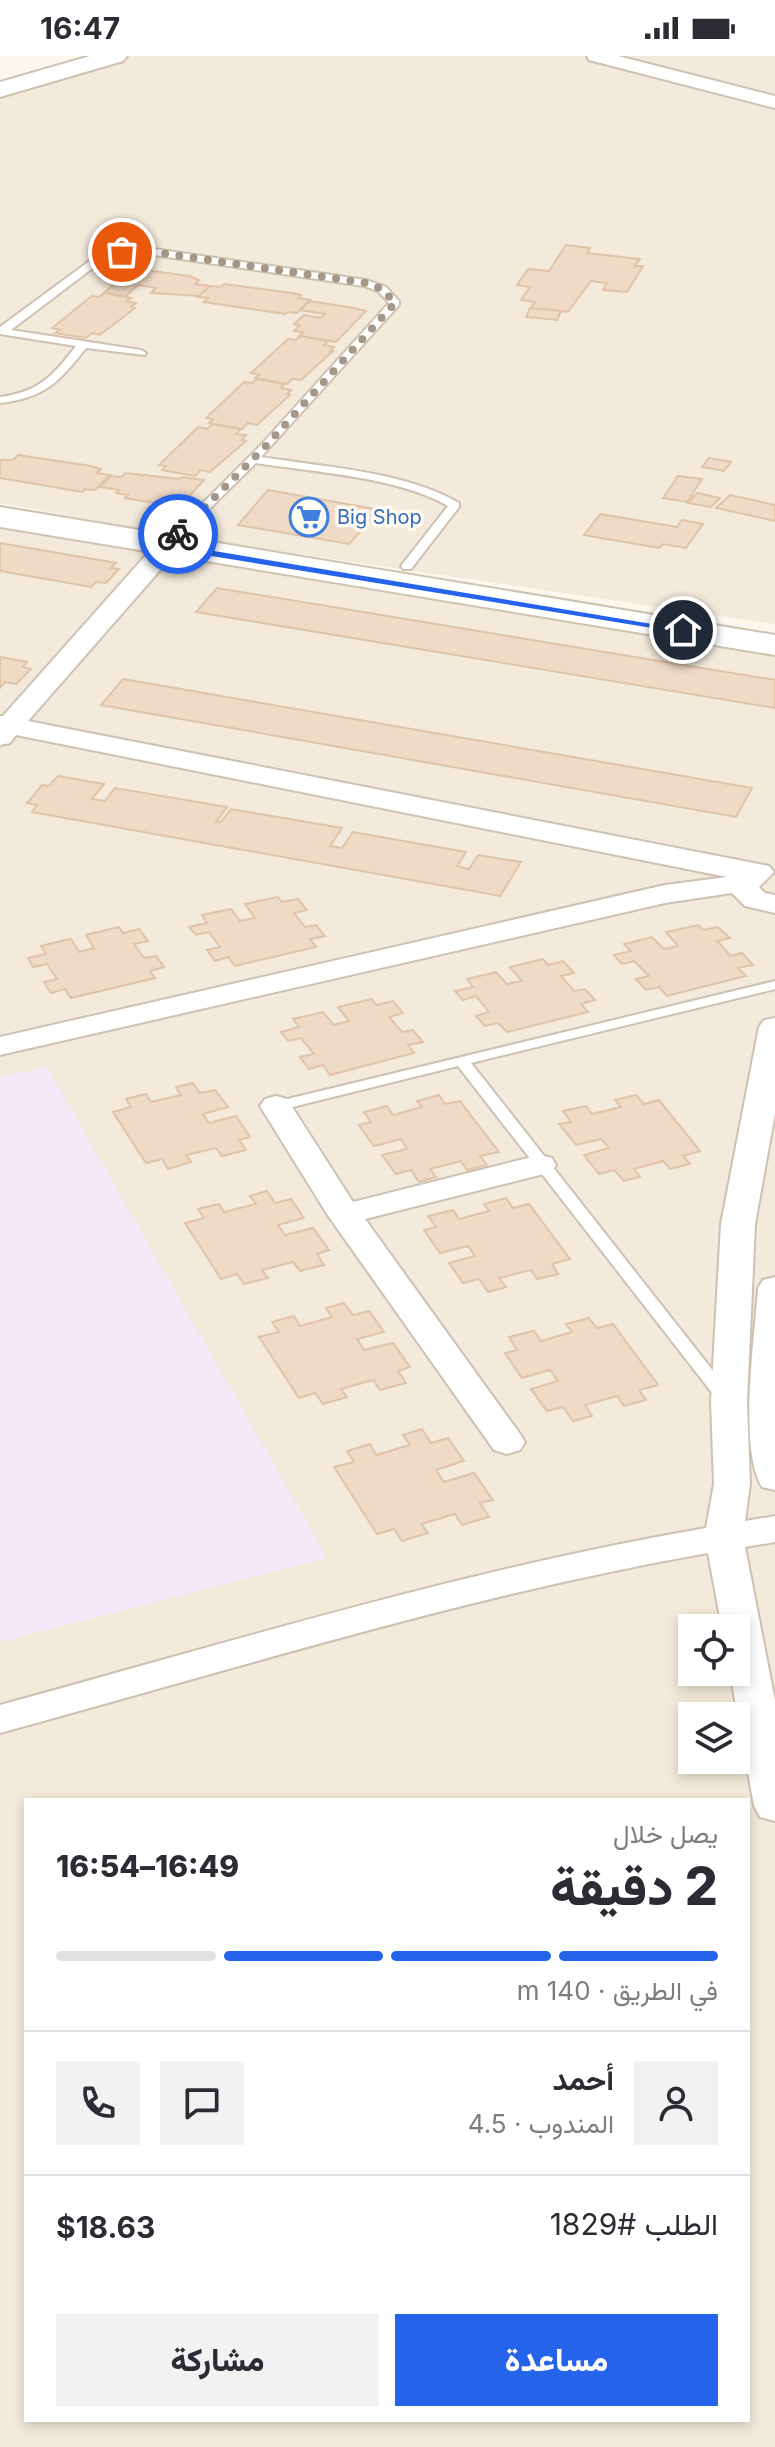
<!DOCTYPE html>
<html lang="ar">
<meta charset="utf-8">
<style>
:root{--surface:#fff;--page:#f2f2f3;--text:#2b2b33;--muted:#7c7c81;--line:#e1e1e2;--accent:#2563eb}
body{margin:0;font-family:Inter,Vazirmatn,sans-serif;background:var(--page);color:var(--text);direction:rtl;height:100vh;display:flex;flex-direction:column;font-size:30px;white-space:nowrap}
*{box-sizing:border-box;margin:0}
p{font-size:26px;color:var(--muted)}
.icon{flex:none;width:44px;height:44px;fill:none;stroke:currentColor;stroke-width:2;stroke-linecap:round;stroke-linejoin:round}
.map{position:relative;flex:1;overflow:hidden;direction:ltr}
.drawer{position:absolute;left:24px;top:1742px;width:726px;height:624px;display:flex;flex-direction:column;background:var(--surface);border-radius:0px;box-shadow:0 4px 12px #0003;direction:rtl}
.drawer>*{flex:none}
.buttons{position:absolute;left:678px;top:1558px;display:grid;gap:16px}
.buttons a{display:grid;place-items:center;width:72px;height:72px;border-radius:0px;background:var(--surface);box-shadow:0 4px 12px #0003;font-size:40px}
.pin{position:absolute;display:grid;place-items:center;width:68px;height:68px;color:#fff;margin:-34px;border:4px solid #fff;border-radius:50%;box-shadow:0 2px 8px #0007}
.courier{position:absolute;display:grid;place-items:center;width:80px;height:80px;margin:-40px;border:6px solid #2563eb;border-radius:50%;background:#fff;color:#222;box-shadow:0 2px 10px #0007}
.head em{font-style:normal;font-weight:800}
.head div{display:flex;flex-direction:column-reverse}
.head{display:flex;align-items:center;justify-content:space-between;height:136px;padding:0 32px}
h1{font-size:52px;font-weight:800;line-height:60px}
.bar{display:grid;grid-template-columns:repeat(4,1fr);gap:12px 8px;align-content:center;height:96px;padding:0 32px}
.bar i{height:10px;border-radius:6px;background:var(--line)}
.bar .selected{background:var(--accent)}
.bar p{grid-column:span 4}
.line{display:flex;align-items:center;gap:20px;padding:0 32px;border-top:2px solid var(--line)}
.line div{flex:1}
.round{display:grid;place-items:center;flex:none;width:84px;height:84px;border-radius:0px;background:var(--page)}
.action{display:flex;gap:16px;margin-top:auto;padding:16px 32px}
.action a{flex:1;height:92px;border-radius:0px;background:var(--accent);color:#fff;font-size:32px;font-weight:800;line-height:92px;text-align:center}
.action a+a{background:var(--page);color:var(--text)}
.status{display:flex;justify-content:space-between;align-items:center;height:56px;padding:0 40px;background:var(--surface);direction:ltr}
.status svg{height:22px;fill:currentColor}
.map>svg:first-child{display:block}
</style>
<div class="status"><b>16:47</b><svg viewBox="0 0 49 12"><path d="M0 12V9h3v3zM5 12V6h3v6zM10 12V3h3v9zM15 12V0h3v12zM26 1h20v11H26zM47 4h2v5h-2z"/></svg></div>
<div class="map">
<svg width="775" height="2391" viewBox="0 0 775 2391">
<rect width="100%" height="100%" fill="#fcf7ec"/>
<g fill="#f3eadb" fill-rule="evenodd">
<polygon points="121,0 775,0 775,568 182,481 0,447 0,35"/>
<path d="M0 463 775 591V2391H0ZM692 1572H736V1616H692ZM692 1660H736V1704H692ZM26 1744H748V2364H26Z"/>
</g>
<polygon fill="#f4e9f9" points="47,1011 327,1502 0,1586 0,1021"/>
<g fill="#efdac6" stroke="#e1c3a7" stroke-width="2">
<polygon points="566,189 590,192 587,197 640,203 635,210 643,210 627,236 603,234 607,227 591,225 568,256 531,252 535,246 521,244 530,231 517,229 528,213 549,215"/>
<polygon points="132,212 189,220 199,224 195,228 210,230 199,240 151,237 156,232 138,229 126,240 104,237"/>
<polygon points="224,228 292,237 301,239 298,242 310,244 297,257 288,256 285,258 204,246 208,242 198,241 210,230 220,231"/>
<polygon points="104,237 131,242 126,245 136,247 131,251 135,252 100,279 92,277 86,282 55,277 60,274 52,272 92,240 99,241"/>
<polygon points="310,245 354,252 366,255 336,286 299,280 303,276 294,275 300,269 294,268 304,259 321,262 325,258 300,254"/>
<polygon points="530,252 561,255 557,264 526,261"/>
<polygon points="300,280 328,285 324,289 334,291 330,295 333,295 301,324 292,323 287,328 255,322 259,319 251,317 288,283 296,284"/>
<polygon points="257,323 285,328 281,332 291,334 287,338 290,339 257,369 248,367 242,373 209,367 213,363 206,362 244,326 252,327"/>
<polygon points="212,368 241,373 236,378 246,379 242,384 246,385 210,416 201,414 195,420 162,414 166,410 159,409 198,371 207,373"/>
<polygon points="18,399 91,410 101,413 97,417 110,419 95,434 85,433 82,436 0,422 0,404 13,404"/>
<polygon points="709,402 731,406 724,415 702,411"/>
<polygon points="126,417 179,423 182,421 204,424 179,451 125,442 128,439 116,437 119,434 100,431 111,420 121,421"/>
<polygon points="678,420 702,423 687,446 663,442"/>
<polygon points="268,434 380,454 349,488 238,469"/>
<polygon points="697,437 720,442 711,451 688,447"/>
<polygon points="730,439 775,449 775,465 716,452"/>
<polygon points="600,458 677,471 682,464 703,468 686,492 663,488 659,492 584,479"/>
<polygon points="0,487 116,507 111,512 119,513 106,527 96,526 91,531 0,515"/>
<polygon points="217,532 775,624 775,652 196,556"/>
<polygon points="0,601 27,606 23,611 31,613 16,628 5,626 0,632"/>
<polygon points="123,623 752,732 736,761 101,649"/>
<polygon points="58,720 104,728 92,743 105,745 115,732 227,751 216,766 221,766 231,753 342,772 330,790 342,792 353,776 466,796 457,810 469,813 478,799 521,806 500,840 32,756 37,749 27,747 42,729 49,730"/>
<polygon points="278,841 282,846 298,843 307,854 294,857 305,871 316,869 325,880 310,883 316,891 235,910 228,901 215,905 207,894 220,891 209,876 196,879 189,871 207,867 202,859 231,853 240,865 255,862 245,848"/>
<polygon points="698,869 703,874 718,871 730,882 717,885 731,900 742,897 753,909 738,912 746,920 667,940 659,931 646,934 636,923 649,920 634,905 622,908 614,899 631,895 624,888 652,881 664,893 678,890 666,876"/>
<polygon points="119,871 123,877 139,873 148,885 134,888 144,902 156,900 164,911 150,915 155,922 71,942 65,933 51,937 44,926 57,923 47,908 33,911 28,902 46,898 41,890 71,883 79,896 94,892 86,879"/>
<polygon points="543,903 548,909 563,905 574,917 561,920 574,935 585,933 595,944 581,948 588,956 507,976 498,967 485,970 476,960 489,956 476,940 463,944 455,935 473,931 467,923 496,916 507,928 522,925 510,911"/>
<polygon points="372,943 376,949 393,945 403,957 389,961 402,976 413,974 423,986 408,989 414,997 330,1019 323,1009 309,1013 300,1001 314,998 301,982 288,985 281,976 299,971 293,963 323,956 334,969 349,965 338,951"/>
<polygon points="193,1027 200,1037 215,1034 228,1051 203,1058 209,1067 236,1060 250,1081 239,1084 246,1094 222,1100 216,1092 186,1099 191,1106 168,1113 162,1103 146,1107 113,1056 131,1051 126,1043 146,1038 151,1046 181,1039 176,1031"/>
<polygon points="439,1039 445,1048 460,1045 499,1096 480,1100 487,1109 467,1114 461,1105 430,1113 436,1121 419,1126 411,1114 396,1118 382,1099 407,1093 401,1083 374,1090 359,1069 371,1066 364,1056 387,1050 393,1059 422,1051 417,1045"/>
<polygon points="636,1039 644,1048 659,1044 700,1095 683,1100 690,1108 670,1113 663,1105 634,1113 640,1121 624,1125 614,1114 599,1118 584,1099 609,1092 601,1083 576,1089 559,1068 571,1066 563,1055 586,1050 592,1058 621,1051 615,1044"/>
<polygon points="267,1135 275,1147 291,1143 304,1162 278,1169 285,1179 313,1172 329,1194 317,1198 324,1209 300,1215 293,1206 262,1214 268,1222 244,1228 237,1218 221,1223 185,1167 204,1162 198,1153 219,1148 224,1156 256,1148 250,1140"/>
<polygon points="506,1142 513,1152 529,1148 570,1203 552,1208 558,1218 537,1223 531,1214 499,1222 506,1231 488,1236 479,1223 463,1227 449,1207 475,1200 468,1190 440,1197 424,1174 436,1171 428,1160 453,1154 459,1163 489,1155 484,1148"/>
<polygon points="344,1247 353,1259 369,1255 384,1276 357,1283 364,1294 393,1287 410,1311 398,1315 406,1327 380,1334 373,1324 341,1333 347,1341 323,1348 315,1337 299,1342 259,1281 279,1276 272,1266 294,1260 300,1270 332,1261 326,1252"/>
<polygon points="589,1262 597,1272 613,1268 658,1329 639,1334 646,1344 624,1350 617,1340 585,1349 592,1360 573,1365 563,1351 547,1355 531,1333 558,1325 550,1314 522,1322 505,1297 517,1294 509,1281 534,1275 541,1285 572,1276 566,1268"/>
<polygon points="422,1373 431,1387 448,1382 464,1405 436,1414 444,1426 474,1417 493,1444 480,1447 489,1461 462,1469 455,1458 421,1468 428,1477 402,1485 394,1473 377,1478 334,1411 354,1406 347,1395 370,1388 376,1399 410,1389 403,1379"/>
</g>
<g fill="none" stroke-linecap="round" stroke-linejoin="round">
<defs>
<g id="service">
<path d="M122 193H154L366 224 386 231 399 245V249L261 401C323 411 404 415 459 447V451L411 513H403L401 510 448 450C399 421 313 416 256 407L184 478 174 476 260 390 389 247 378 235 364 230 154 199H122L106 202 11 274 141 294 146 297 145 299 86 292C59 326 45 342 0 347V341C39 336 53 320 76 290L0 278V271L99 198Z"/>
<polygon points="775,925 775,933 471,1007 732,1339 734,1343 726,1348 720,1347 458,1010 276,1055 268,1050 271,1047"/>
</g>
<g id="minor">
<polygon points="587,0 618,0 775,40 775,52 589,4"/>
<polygon points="180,469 189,471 192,476 189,481 28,665 769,810 774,816 759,831 765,837 775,839 775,857 745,850 732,837 665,847 0,999 0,981 665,829 727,821 16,679 10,687 0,689 0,660 3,660 171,471"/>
<path d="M775 962V1057L755 1168 747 1346 750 1428 745 1465 775 1460V1486L745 1491 775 1645V1765L760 1761 754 1750 730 1616H736V1572H722L708 1497C468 1539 235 1613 0 1677V1649C234 1585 467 1513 706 1472L714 1428 711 1346 721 1168 759 971 764 964Z"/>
<polygon points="276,1040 287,1043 353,1146 540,1099 552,1102 556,1109 552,1116 365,1163 520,1378 525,1386 520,1394 507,1398 494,1394 327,1158 260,1050 265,1043"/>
<path d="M775 1221V1434L762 1431C738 1392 755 1280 758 1232L763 1224Z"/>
</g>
<polygon id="tertiary" points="90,0 127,0 123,5 0,41 0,26"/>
<polygon id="secondary" points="0,451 775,579 775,599 0,471"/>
</defs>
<use href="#service" stroke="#cec1b2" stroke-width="4"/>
<use href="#minor" stroke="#cec1b2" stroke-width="4"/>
<use href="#tertiary" stroke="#cec1b2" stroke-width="4"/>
<use href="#secondary" stroke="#d0c2b0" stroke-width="4"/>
<use href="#service" fill="#fff" fill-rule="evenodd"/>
<use href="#minor" fill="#fff" fill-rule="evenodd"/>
<use href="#tertiary" fill="#fff" fill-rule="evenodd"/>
<use href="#secondary" fill="#fff" fill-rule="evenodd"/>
</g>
<polygon fill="#2563eb" points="178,475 183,478 172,488 688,574 683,577 162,492 162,488"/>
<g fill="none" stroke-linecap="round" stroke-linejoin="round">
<polyline stroke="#a59687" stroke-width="8" stroke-dasharray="0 14.4" points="122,196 154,196 366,227 382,233 395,247 264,392 178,478"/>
</g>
<defs>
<symbol id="supermarket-ring" viewBox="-11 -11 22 22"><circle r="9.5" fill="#fefbf3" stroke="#3f7fe0" stroke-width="1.5"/><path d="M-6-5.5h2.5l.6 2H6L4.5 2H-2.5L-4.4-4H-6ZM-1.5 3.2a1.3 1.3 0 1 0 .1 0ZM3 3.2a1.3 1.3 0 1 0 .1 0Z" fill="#3f7fe0"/></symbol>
</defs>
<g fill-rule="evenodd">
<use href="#supermarket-ring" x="287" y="439" width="44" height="44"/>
</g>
<g text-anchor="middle" stroke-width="7" stroke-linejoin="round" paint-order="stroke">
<g font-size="20" fill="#366cbe" stroke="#fefbf3" text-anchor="start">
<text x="337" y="468">Big Shop</text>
</g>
</g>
</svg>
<div class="buttons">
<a><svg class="icon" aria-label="locate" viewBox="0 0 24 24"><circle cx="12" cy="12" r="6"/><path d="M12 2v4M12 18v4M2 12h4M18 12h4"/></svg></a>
<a><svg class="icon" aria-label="layers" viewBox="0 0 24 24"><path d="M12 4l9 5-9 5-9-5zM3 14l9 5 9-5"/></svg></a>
</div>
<div class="pin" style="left:122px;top:196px;background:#ea580c"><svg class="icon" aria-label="bag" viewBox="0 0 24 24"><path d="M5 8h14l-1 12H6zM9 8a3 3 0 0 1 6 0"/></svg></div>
<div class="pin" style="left:683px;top:574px;background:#1f2937"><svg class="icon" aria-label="home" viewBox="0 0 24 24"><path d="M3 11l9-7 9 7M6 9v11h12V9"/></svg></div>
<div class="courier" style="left:178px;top:478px"><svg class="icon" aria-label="bike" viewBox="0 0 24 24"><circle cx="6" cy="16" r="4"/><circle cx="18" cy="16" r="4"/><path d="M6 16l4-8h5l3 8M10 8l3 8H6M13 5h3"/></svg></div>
<section class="drawer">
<div class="head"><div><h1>2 دقيقة</h1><p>يصل خلال</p></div><em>16:49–16:54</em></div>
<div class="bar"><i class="selected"></i><i class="selected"></i><i class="selected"></i><i></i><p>في الطريق · 140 m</p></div>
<div class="line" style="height:144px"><a class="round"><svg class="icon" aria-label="person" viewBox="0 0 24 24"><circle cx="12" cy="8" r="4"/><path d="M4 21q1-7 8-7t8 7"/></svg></a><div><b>أحمد</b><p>المندوب · 4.5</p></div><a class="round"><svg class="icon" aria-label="chat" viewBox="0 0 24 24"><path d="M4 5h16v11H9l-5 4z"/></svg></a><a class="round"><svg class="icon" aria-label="phone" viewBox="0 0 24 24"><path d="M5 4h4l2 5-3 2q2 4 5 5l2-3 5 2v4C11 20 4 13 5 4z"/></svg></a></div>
<div class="line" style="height:104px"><div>الطلب #1829</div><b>$18.63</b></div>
<div class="action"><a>مساعدة</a><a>مشاركة</a></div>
</section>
</div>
